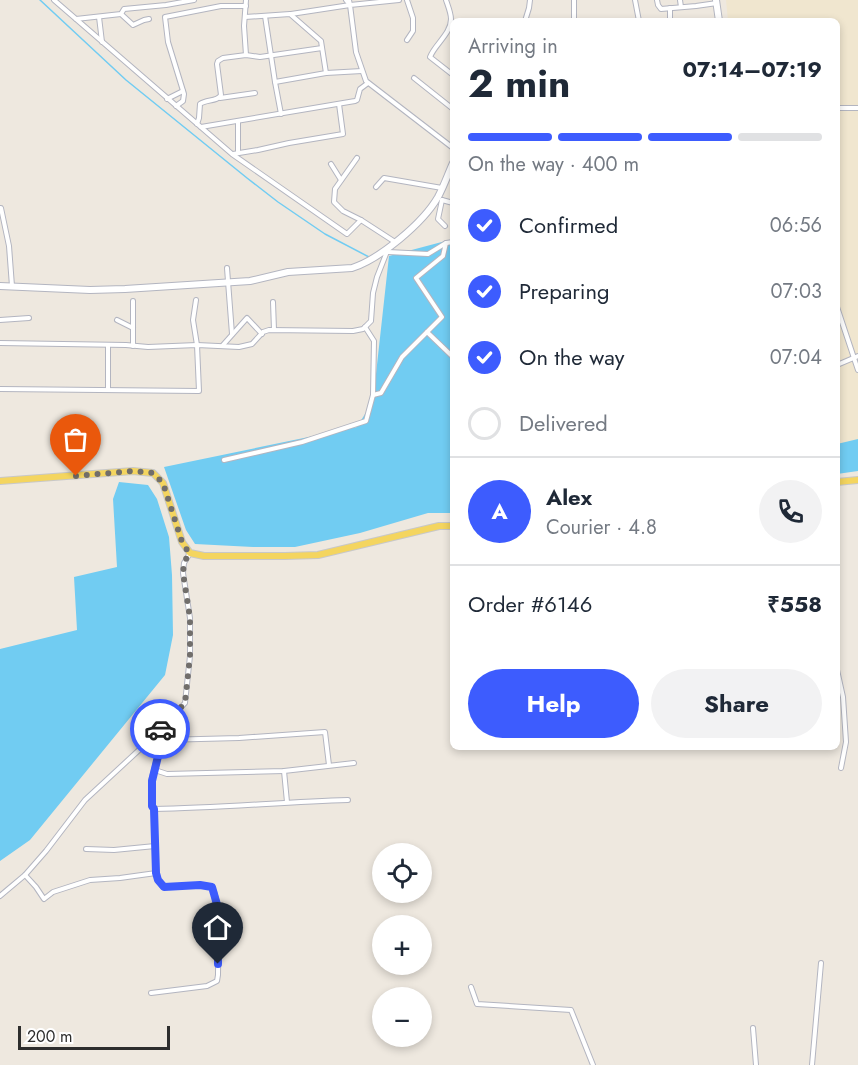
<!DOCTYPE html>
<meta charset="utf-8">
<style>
:root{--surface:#fff;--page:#f2f2f3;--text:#1f2937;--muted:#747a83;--line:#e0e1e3;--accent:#3d5cfe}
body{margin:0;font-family:Jost,sans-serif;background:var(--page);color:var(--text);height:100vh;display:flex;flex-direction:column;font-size:22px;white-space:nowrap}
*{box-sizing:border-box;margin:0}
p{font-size:20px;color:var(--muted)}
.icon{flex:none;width:33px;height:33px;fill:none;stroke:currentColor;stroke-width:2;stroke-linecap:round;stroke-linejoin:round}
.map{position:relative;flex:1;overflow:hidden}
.side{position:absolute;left:450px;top:18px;width:390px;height:732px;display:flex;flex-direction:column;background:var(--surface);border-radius:9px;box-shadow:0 3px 9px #0003}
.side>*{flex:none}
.buttons{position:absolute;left:372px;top:843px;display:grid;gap:12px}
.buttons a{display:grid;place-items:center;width:60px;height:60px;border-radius:50%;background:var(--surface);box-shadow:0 3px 9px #0003;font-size:30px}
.scale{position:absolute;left:18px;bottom:15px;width:152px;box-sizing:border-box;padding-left:6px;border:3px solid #2d2d2d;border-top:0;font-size:16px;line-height:21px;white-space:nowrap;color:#2d2d2d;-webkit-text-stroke:4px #fff;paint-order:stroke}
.pin{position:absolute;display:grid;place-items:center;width:51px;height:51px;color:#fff;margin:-62px -26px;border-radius:50% 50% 50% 0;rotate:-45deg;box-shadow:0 0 6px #0007}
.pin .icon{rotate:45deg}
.courier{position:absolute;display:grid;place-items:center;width:60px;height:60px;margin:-30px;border:4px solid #3d5cfe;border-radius:50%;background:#fff;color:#222;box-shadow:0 2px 8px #0007}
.overview em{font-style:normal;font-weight:700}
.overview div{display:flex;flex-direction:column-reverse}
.overview{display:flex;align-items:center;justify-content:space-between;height:102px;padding:0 18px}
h1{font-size:39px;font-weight:700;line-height:45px}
.bar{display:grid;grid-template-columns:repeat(4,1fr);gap:9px 6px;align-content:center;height:72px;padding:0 18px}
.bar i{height:8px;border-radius:4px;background:var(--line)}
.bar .on{background:var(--accent)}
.bar p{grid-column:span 4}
.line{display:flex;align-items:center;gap:15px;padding:0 18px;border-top:2px solid var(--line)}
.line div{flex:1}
.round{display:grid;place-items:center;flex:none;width:63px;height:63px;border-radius:32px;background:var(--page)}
ol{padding:0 18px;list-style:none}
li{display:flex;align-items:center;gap:18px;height:66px}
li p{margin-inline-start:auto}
li .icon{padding:6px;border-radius:50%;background:var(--accent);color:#fff;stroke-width:4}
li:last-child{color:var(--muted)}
li i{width:33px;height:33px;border:3px solid var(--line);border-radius:50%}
.cta{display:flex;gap:12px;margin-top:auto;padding:12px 18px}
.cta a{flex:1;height:69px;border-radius:36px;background:var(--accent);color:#fff;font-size:24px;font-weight:700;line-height:69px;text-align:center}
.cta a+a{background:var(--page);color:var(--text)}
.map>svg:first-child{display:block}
</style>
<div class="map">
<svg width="858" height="1065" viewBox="0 0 858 1065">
<rect width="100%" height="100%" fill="#eee8df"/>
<polygon fill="#f0e6cf" points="726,0 858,0 858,467 837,470 837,21 728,21"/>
<g fill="#71ccf2">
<polygon points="453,239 453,513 428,513 360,533 295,547 253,547 195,544 186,530 164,467 357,427 373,401 389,256"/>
<polygon points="858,439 858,471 837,474 837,444"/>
<polygon points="119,482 148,485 157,499 169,537 172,575 173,635 165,675 30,840 0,861 0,649 77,630 74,577 117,567 113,499"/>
</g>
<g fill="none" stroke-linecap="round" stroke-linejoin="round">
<polyline stroke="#71ccf2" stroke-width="1.5" points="40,0 126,80 247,178 278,202 325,234 369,257"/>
<defs>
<g id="street">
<polyline points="54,0 232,154 347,234 361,220 395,242"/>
<polyline points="246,0 244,26 246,55"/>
<polyline points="346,0 350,5 349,0"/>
<polyline points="399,0 350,5 356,52 366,81 453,148"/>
<polyline points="407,0 413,18 413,31 407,40"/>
<path d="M446 0C448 6 451 13 451 19 451 34 435 44 430 57L453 75"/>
<polyline points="574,0 574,21"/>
<polyline points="635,0 639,21"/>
<polyline points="657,0 658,5 661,9 696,6 717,3"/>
<polyline points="680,0 681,7"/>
<polyline points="670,8 670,21"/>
<polyline points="121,14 133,25 144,20 149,19"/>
<polyline points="291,14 350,5"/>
<polyline points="265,16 275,82 281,114"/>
<polyline points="99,17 102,42"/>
<polyline points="245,17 290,14 321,41 326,73"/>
<polyline points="76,19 121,14 124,9 166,5 194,0"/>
<polyline points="525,21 529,8 530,0"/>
<polyline points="414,78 453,109"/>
<polyline points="275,82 326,73 362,71"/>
<polyline points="220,98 255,93"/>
<polyline points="167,99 183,91"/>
<polyline points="176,106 183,101 184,94 168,42 165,17 221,6 246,6"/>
<polyline points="837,108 858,108"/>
<path d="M197 124 199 118 200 104C207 99 217 102 221 95L217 64 218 61 223 58 246 55 260 57 322 48"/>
<polyline points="201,127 355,101 357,100 360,89 368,83"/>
<polyline points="238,153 238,121"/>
<polyline points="233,154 258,150 289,143 343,134 339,104"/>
<polyline points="357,158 335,189 334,202 343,211 361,220"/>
<polyline points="331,164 341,180"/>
<polyline points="376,187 384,178 442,188"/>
<polyline points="442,200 438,219 445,226"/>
<polyline points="442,200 453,203"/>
<polyline points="0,208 1,208 9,246 12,286"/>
<polyline points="388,252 428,254 446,243 453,242"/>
<polyline points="227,268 232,334"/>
<polyline points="273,302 274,330"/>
<polyline points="837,307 858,370"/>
<polyline points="0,320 29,318"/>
<polyline points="117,320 133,328"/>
<polyline points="427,332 453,357"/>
<polyline points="0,343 126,345 148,347 197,345 239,347 252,344 263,332 269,330 353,331 363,329 371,321 373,293 377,277 388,249"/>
<polyline points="223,345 247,318 262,334"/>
<polyline points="133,346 133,301"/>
<polyline points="837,365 858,356"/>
<polyline points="0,389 199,391 197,345 193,320 196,300"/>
<polyline points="108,390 108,345"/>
<polyline points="373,395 381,393 402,357 442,317 416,278 443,256 446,243"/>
<polyline points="224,460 302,442 366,421 373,395 374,341 365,327"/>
<polyline points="837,670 843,697 846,742 841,768"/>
<polyline points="155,770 167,774 284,771 354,763"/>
<polyline points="284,771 287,802"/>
<path d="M154 809C219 808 283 802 348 800"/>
<polyline points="86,849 114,850 155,846"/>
<polyline points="25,875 36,887 44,899 53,892 90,880 120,878 156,873"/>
<polyline points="0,896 25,875 46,851 85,800 152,738 185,703 190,656 190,618 183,573 184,563 190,553"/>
<polyline points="471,987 477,1004 571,1010 593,1065"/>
<path d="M151 993 207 986 217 981 218 975C218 952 222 906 212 887L200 885 163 887 158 880 156 873 154 809 152 806 151 781 162 740 239 738 325 732 329 765"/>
<polyline points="753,1028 756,1065"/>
<polyline points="812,1065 821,963"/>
</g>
<g id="secondary">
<polyline points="716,0 719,21"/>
<path d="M0 286 90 290 125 289 250 281 288 272 352 268C380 259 423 223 438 197 444 186 448 174 453 163"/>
</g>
<g id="primary">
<polyline points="0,481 133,471 153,473 163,483 182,542 190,553 204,556 285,556 318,555 439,526 453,526"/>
<polyline points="837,482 858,480"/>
</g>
</defs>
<use href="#street" stroke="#b3b5c0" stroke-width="6"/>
<use href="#secondary" stroke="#b3b5c0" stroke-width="8"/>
<use href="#primary" stroke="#c8c8c8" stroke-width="8"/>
<use href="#street" stroke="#fff" stroke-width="4"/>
<use href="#secondary" stroke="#fff" stroke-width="6"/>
<use href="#primary" stroke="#f4d55f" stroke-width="6"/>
</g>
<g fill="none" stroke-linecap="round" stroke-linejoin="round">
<polyline stroke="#716e6b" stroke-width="6" stroke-dasharray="0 10.8" points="76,476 133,471 153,473 163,483 182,542 189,553 184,563 183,573 190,618 190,656 185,703 160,729"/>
<polyline stroke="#3d5cfe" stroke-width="8" points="160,729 152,738 162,740 152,781 152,806 154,809 156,873 158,880 164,887 200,885 212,887 218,908 218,964"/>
</g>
</svg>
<div class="buttons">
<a><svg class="icon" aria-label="locate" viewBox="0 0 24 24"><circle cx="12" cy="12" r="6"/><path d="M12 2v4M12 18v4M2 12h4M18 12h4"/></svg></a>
<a>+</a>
<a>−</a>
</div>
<div class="scale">200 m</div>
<div class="pin" style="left:76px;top:476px;background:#ea580c"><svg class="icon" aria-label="bag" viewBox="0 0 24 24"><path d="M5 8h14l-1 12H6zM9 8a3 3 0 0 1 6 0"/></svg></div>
<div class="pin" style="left:218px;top:964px;background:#1f2937"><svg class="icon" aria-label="home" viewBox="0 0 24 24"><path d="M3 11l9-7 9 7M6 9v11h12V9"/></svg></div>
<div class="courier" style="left:160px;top:729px"><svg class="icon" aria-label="car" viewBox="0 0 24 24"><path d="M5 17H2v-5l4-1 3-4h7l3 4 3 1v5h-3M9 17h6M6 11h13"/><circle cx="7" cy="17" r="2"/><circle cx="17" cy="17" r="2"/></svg></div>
<section class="side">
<div class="overview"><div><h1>2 min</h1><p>Arriving in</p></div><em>07:14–07:19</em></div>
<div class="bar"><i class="on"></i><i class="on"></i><i class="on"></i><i></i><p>On the way · 400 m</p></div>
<ol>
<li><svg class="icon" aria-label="check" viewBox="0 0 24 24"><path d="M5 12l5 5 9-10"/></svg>Confirmed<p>06:56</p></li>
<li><svg class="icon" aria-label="check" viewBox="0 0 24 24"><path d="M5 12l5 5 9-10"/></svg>Preparing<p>07:03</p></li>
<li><svg class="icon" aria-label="check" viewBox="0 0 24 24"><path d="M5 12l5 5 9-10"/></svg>On the way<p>07:04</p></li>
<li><i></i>Delivered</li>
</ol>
<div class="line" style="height:108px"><b class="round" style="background:var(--accent);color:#fff">A</b><div><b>Alex</b><p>Courier · 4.8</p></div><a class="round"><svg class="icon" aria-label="phone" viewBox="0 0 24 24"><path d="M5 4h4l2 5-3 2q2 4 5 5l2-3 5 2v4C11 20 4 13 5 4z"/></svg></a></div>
<div class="line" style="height:78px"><div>Order #6146</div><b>₹558</b></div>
<div class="cta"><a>Help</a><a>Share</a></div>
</section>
</div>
